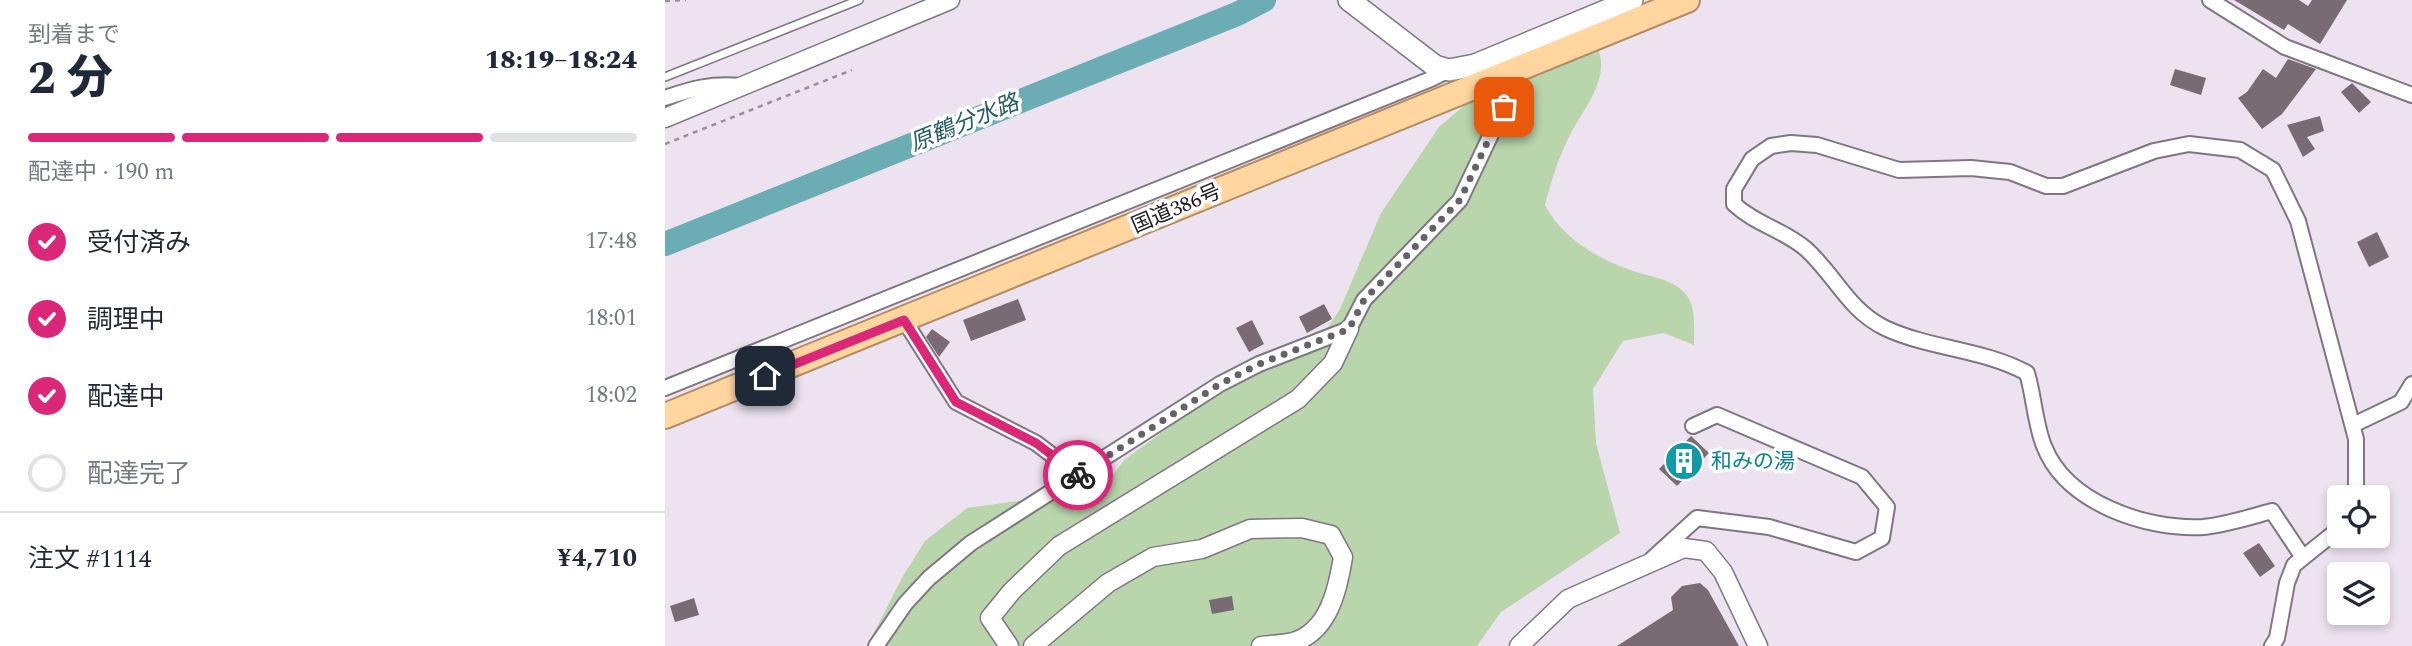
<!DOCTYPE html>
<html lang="ja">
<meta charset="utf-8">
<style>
:root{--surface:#fff;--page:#f6f6f7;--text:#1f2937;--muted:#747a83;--line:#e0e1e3;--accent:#db2777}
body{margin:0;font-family:Spectral,"Noto Sans JP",serif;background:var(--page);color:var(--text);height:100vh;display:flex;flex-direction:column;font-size:26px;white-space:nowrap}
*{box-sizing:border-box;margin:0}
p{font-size:23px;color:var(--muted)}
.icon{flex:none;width:38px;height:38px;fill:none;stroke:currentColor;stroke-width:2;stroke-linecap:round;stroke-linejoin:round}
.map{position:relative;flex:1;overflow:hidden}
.drawer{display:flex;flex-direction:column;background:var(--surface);width:665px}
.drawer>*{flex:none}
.tools{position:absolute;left:1662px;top:485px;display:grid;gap:14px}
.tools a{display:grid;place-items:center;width:63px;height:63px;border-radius:7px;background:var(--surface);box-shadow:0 4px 10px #0003;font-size:35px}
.pin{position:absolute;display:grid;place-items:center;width:60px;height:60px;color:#fff;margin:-30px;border-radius:14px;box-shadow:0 4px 10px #0006}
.courier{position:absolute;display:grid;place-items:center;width:70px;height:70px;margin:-35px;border:5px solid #db2777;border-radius:50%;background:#fff;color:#222;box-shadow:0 2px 9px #0007}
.summary em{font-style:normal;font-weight:800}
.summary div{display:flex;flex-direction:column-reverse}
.summary{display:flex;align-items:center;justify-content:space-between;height:119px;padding:0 28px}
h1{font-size:46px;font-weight:800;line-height:52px}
.bar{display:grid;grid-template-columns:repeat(4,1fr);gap:10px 7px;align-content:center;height:84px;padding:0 28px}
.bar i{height:9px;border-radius:5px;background:var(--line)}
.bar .current{background:var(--accent)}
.bar p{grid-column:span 4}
.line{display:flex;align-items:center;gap:18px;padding:0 28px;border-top:2px solid var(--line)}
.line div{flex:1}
ol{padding:0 28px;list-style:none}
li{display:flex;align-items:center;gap:21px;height:77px}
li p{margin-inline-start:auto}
li .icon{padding:7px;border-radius:50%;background:var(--accent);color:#fff;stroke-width:4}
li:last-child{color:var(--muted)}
li i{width:38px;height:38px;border:4px solid var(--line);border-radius:50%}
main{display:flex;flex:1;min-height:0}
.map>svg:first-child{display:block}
</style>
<main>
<section class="drawer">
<div class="summary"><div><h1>2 分</h1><p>到着まで</p></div><em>18:19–18:24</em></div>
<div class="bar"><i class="current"></i><i class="current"></i><i class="current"></i><i></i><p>配達中 · 190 m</p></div>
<ol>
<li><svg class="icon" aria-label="check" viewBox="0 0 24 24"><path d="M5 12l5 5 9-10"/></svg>受付済み<p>17:48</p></li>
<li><svg class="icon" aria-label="check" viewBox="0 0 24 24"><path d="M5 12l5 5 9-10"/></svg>調理中<p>18:01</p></li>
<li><svg class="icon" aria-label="check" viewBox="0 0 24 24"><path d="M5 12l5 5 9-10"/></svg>配達中<p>18:02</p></li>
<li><i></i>配達完了</li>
</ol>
<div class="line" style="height:91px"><div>注文 #1114</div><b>¥4,710</b></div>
</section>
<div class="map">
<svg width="1747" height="646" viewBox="0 0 1747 646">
<rect width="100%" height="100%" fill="#ede3f0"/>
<path fill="#b9d5ac" d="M930 42C949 76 919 107 904 137 893 159 886 182 880 205 896 236 928 256 960 268 980 277 1010 277 1023 297 1031 311 1029 330 1029 345L999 333 958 341 928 389 931 443 955 533 836 612 812 646H202L238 576 260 541 302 508 390 496 448 475 459 460 522 414 659 333 675 309 716 213 774 127 832 78Z"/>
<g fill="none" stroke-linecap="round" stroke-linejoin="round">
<polyline stroke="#6cadb5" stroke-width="24" points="0,244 572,14 599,0"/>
</g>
<g fill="#796b73">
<polygon points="1569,0 1634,0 1643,6 1647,0 1682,0 1655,44 1623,24 1619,30"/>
<polygon points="1623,59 1651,69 1617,114 1597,129 1573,98 1582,92 1598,69 1611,78"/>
<polygon points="1510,69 1541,78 1536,95 1505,85"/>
<polygon points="1687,83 1706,102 1694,113 1676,92"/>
<polygon points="1655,116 1659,131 1642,137 1650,149 1638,157 1622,125"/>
<polygon points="1712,232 1724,257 1704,267 1692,242"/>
<polygon points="353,299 361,320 306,341 298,320"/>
<polygon points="659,304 667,319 642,333 634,317"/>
<polygon points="587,320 599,344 584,352 571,328"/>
<polygon points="267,329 285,342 274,357 261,337"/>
<polygon points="1026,436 1044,453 1012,486 994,469"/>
<polygon points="1594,543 1610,566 1595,577 1578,553"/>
<polygon points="1035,583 1043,590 1074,646 952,646 1008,610 1006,597 1017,586"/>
<polygon points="567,596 569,610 547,614 544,600"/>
<polygon points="29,598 34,615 10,622 5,606"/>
</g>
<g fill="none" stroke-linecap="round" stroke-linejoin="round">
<defs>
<polyline id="service" points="0,77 194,0"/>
<g id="minor">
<polyline points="1545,0 1620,47 1747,95"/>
<path d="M0 98C26 89 47 83 75 86"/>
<polyline points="239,320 291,402 371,443 413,475"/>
<polyline points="0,388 766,79 784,70"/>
<polyline points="1688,425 1736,402 1747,384"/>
<path d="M1637 556 1607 511C1585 517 1561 525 1538 527 1481 530 1401 503 1379 446 1370 424 1369 396 1362 373 1318 349 1265 349 1220 328 1183 310 1170 275 1141 249 1119 230 1090 224 1069 204V189L1087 159 1106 146 1126 143 1152 145 1234 170 1306 168 1345 172 1381 186H1398L1489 151 1524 144 1575 150 1608 170 1633 221 1691 439V497"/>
<polyline points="987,559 1032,518 1104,527 1191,552 1217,538 1222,507 1197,477 1052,415 1028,426"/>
<polyline points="211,646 240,604 264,578 306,543 555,384 594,364 684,329 699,300 795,200 839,107 846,86 841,71"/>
<polyline points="1607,646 1612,638 1622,583 1629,565 1675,528"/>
</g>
<g id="tertiary">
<polyline points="0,118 285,0"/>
<polyline points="344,646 325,618 347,591 394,546 633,399 668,363 684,329"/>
<path d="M368 646 443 583 488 557 537 549 585 529 637 528 666 535 678 557C673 588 664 632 628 642 618 644 606 645 596 646"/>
<polyline points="854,646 903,599 1019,548 1041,551 1058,572 1093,646"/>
</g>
<polyline id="secondary" points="684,0 770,66 784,70 810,65 967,0"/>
<polyline id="trunk" points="0,416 1022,0"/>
</defs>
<use href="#service" stroke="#7f7682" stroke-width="10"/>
<use href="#minor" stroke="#7f7682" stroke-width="18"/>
<use href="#tertiary" stroke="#7f7682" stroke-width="21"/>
<use href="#secondary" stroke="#7f7682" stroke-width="24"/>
<use href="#trunk" stroke="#b08d63" stroke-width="28"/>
<g stroke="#968f98" stroke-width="2.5" stroke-dasharray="5 5" stroke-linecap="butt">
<polyline points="0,1 21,0"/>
<polyline points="0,144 187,70"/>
</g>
<use href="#service" stroke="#fff" stroke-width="7"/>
<use href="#minor" stroke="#fff" stroke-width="14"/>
<use href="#tertiary" stroke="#fff" stroke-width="18"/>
<use href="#secondary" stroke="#fff" stroke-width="21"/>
<use href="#trunk" stroke="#ffd69f" stroke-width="24"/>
</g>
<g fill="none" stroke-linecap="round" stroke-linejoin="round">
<polyline stroke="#666068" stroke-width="7" stroke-dasharray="0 12.6" points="413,475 555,384 594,364 684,329 699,300 795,200 839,107"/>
<polyline stroke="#db2777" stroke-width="9" points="100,376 239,320 291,402 371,443 413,475"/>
</g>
<defs>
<symbol id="building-disc" viewBox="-11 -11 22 22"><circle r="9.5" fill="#0f9aa8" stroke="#fff"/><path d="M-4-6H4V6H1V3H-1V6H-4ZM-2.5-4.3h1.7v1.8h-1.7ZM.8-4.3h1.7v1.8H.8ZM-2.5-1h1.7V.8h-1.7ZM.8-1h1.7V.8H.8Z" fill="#fff"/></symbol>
</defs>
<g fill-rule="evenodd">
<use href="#building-disc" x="997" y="439" width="44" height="44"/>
</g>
<g text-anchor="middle" stroke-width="7" stroke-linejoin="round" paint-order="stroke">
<g font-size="21" fill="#1e1a1f" stroke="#fff">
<text transform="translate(511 208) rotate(-23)" y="7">国道386号</text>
</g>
<g font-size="21" fill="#0d838f" stroke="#fff" text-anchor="start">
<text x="1046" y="468">和みの湯</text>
</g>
<g font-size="23" font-style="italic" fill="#265d63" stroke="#fff">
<text transform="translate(299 122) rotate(-22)" y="8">原鶴分水路</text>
</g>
</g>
</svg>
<div class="tools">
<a><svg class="icon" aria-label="locate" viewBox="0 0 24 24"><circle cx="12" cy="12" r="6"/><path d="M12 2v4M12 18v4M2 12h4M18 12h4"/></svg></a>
<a><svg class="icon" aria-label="layers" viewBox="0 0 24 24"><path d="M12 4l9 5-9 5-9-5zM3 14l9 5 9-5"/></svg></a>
</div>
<div class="pin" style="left:839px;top:107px;background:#ea580c"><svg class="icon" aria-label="bag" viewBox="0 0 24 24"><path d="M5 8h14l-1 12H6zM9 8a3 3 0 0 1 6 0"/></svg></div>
<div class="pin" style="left:100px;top:376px;background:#1f2937"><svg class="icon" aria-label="home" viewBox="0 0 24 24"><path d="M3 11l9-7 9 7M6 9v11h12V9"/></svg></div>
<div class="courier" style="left:413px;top:475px"><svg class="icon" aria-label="bike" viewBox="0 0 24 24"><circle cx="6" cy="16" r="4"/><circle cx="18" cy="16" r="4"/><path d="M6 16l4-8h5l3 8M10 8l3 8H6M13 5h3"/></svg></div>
</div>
</main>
